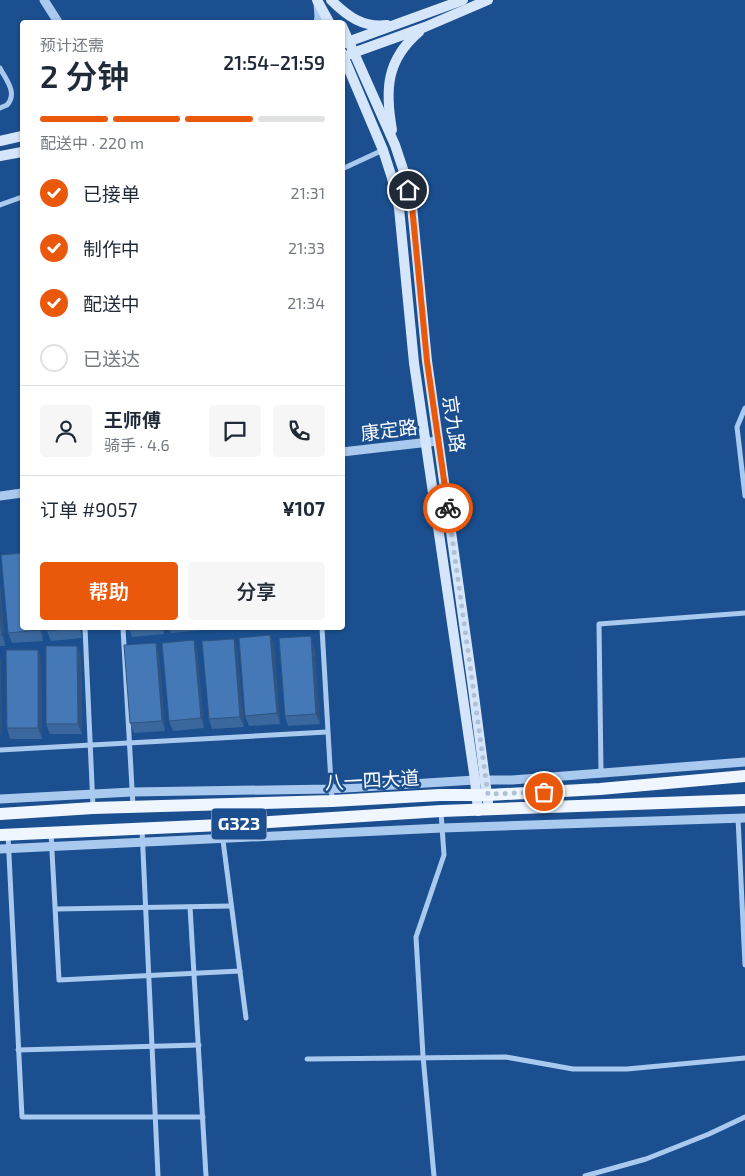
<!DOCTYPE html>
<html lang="zh">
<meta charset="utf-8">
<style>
:root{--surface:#fff;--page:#f6f6f7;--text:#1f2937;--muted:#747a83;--line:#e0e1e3;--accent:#ea580c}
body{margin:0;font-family:"Exo 2","Noto Sans SC",sans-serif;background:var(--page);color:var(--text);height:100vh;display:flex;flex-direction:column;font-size:19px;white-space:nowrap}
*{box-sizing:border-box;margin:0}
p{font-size:16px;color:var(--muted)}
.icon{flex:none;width:28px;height:28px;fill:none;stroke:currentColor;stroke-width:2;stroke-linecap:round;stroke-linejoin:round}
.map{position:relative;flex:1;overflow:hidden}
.drawer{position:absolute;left:20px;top:20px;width:325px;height:610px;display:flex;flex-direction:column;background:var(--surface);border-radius:5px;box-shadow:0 1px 4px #0004}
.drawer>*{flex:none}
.pin{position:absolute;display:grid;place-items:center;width:42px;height:42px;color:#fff;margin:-21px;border:2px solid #fff;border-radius:50%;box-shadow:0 1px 5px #0007}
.courier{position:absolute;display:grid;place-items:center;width:50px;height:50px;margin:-25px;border:4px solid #ea580c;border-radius:50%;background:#fff;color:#222;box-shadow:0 1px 6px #0007}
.summary em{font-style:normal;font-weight:600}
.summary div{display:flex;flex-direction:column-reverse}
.summary{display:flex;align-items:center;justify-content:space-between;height:85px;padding:0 20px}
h1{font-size:32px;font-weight:600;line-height:38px}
.bar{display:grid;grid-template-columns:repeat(4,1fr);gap:8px 5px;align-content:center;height:60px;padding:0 20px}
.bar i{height:6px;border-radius:4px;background:var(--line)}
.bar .on{background:var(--accent)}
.bar p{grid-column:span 4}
.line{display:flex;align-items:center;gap:12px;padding:0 20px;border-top:1px solid var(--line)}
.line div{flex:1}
.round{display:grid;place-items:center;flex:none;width:52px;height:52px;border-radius:5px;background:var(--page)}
ol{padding:0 20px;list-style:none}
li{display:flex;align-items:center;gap:15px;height:55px}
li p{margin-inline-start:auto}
li .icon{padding:5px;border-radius:50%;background:var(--accent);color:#fff;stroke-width:4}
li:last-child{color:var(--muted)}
li i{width:28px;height:28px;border:2px solid var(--line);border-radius:50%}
.cta{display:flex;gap:10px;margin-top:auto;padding:10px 20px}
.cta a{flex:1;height:58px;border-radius:5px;background:var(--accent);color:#fff;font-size:20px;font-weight:600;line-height:58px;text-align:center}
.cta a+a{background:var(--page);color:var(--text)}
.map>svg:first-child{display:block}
</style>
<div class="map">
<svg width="745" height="1176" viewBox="0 0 745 1176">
<rect width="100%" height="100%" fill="#1b4f8f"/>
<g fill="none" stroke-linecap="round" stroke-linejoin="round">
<g stroke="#a9c9ee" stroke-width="5">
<path d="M0 68C6 80 18 93 7 105L0 108"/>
<polyline points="342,169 383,150"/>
<polyline points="0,205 22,197"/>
<polyline points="745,408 737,427 745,496"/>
<polyline points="85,628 93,807"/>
<polyline points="123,628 133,806"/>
<polyline points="322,628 332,800"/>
<polyline points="0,750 327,732"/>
<polyline points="601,772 599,624 745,613"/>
<polyline points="738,818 745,965"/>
<polyline points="221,825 246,1018"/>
<polyline points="142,829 158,1176"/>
<polyline points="51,833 59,980 240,971"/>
<polyline points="8,835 22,1117 203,1117"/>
<polyline points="190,907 206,1176"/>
<polyline points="56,909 231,906"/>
<polyline points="18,1050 199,1045"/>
<polyline points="307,1059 506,1057 573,1069 627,1069 745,1058"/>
<polyline points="434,1176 423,1056 416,937 444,855 441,812"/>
<polyline points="585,1176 646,1159 709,1134 745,1117"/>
</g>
<g stroke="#a9c9ee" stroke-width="9">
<polyline points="44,0 58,22"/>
<polyline points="318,3 319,17 318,22"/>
<polyline points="342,452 438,441"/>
<polyline points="0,496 22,493"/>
<polyline points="0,799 132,792 330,789 475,780 512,780 745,762"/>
<polyline points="0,849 442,828 745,818"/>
</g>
<g stroke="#d6e6fa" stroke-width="10">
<polyline points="317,0 329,22"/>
<path d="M331 0C347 16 363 28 387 25"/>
<polyline points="342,26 395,145 405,175 412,206 427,361 473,688 489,810"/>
<polyline points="342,44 463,0"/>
<polyline points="342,53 383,150 392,178 399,208 414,363 475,780 478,811"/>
<polyline points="350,54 425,27 488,0"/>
<path d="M392 130C385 90 386 60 419 32"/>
<polyline points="0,141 22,136"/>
<polyline points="0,156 22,152"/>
</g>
<g stroke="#f0f6ff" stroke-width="12">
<polyline points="0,814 93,808 332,801 440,795 488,795 600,789 745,776"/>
<polyline points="0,835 221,825 441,811 745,800"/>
</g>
</g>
<g fill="#3a679d">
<polygon points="0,585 5,646 0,646"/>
<polygon points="42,628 43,641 12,643 8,633"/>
<polygon points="82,628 82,638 51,641 47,631"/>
<polygon points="129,628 163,628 164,634 132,637"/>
<polygon points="169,628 202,628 202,630 171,633"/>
<polygon points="208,628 223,628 208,629"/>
<polygon points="270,635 274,646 280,724 249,726 245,716"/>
<polygon points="194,640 197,650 204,728 173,731 169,721"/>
<polygon points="77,646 81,656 82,734 50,734 46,724"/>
<polygon points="314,646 320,724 288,726 285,716"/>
<polygon points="237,649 244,727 212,729 209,719"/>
<polygon points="38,650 41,660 42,739 10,739 7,728"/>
<polygon points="159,653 165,731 134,733 130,723"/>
</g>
<g fill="#305480">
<polygon points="0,585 5,646 2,635 0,617"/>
<polygon points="39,628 42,628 43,641 40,630"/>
<polygon points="79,628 82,628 82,638"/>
<polygon points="270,635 274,646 280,724 277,713"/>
<polygon points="311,636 314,646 320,724 316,714"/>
<polygon points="234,639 237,649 244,727 240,717"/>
<polygon points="194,640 197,650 204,728 201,718"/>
<polygon points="156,643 159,653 165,731 162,721"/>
<polygon points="77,646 81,656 82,734 78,724"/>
<polygon points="38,650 41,660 42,739 38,728"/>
<polygon points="0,657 1,660 2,738 0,734"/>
</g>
<g fill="#4478b7" stroke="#305480">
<polygon points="22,553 22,628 39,628 40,630 8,633 1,555"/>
<polygon points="0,617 2,635 0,635"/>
<polygon points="47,628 79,628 47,631"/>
<polygon points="270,635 277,713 245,716 239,638"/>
<polygon points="311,636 316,714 285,716 279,638"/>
<polygon points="234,639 240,717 209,719 202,641"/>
<polygon points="194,640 201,718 169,721 162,643"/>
<polygon points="156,643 162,721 130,723 124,645"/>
<polygon points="46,646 77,646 78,724 46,724"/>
<polygon points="6,650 38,650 38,728 7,728"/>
</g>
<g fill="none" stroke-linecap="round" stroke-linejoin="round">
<polyline stroke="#afc1d8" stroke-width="5" stroke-dasharray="0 9" points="448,508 488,794 544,792"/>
<polyline stroke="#ea580c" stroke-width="6" points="408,190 412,206 427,361 448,508"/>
</g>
<g text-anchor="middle" stroke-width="5" stroke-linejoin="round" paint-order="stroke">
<rect fill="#1b4f8f" stroke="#bbcadd" stroke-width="1" x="211.5" y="808.5" width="55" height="31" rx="4"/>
<g font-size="18" font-weight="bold" fill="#fff">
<text x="239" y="830">G323</text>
</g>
<g font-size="19" fill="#fff" stroke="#1b4f8f">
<text transform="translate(454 424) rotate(82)" y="7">京九路</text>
<text transform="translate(389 430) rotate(-7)" y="7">康定路</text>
<text transform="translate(372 780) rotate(-3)" y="7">八一四大道</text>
</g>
</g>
</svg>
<div class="pin" style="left:544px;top:792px;background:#ea580c"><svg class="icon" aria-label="bag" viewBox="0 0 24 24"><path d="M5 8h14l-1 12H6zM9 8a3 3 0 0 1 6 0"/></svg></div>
<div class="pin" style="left:408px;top:190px;background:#1f2937"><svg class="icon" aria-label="home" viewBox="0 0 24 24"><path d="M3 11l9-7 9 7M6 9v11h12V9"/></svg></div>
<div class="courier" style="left:448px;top:508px"><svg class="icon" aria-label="bike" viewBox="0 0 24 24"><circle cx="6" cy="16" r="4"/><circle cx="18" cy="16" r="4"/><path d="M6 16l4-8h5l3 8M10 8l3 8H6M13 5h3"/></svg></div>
<section class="drawer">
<div class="summary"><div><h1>2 分钟</h1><p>预计还需</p></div><em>21:54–21:59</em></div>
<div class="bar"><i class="on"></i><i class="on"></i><i class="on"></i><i></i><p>配送中 · 220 m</p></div>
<ol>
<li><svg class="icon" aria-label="check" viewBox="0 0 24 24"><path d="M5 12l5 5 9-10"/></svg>已接单<p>21:31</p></li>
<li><svg class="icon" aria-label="check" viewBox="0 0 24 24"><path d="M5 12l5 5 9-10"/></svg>制作中<p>21:33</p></li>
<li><svg class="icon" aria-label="check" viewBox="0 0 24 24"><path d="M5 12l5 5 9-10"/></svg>配送中<p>21:34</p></li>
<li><i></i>已送达</li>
</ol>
<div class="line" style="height:90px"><a class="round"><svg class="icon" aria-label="person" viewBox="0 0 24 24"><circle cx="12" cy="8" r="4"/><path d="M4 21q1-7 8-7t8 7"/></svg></a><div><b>王师傅</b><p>骑手 · 4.6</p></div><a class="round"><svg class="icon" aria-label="chat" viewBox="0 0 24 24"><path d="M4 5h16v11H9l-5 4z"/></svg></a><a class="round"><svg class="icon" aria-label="phone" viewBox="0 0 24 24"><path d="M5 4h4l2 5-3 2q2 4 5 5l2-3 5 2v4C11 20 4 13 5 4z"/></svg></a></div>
<div class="line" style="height:65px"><div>订单 #9057</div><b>¥107</b></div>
<div class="cta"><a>帮助</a><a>分享</a></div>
</section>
</div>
